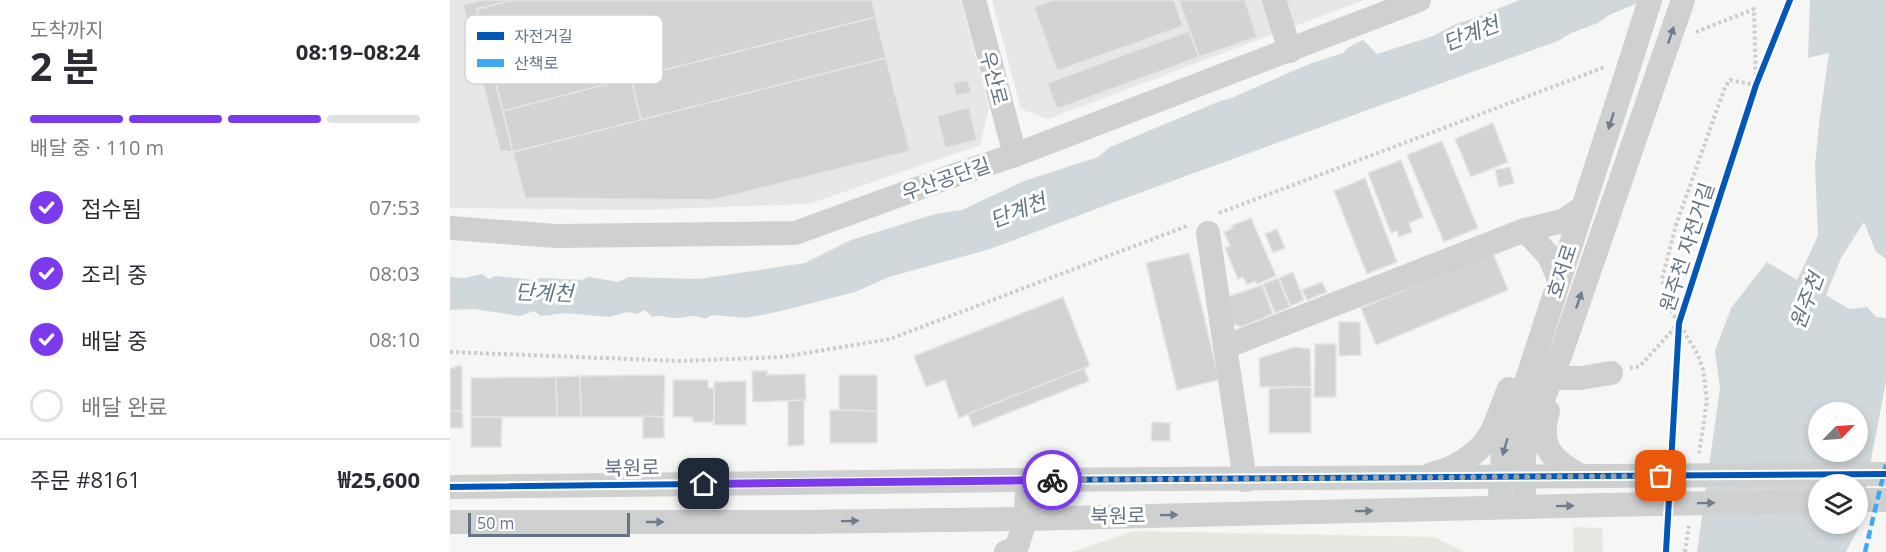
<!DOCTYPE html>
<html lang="ko">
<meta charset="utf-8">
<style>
:root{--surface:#fff;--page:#f2f2f3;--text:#2b2b33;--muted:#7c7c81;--line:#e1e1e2;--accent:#7c3aed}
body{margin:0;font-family:"Open Sans","Noto Sans KR",sans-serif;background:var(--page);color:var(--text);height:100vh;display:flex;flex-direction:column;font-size:22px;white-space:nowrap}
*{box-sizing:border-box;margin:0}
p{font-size:20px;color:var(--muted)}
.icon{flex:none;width:33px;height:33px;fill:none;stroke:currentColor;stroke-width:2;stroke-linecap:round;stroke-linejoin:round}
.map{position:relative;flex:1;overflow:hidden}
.panel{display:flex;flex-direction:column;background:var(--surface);width:450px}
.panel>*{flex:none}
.needle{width:39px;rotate:65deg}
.fabs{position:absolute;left:1358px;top:402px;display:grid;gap:12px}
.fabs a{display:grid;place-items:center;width:60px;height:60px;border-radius:50%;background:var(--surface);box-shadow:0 3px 9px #0003;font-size:30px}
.scale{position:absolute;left:18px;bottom:15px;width:162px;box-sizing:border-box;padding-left:6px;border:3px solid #637487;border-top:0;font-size:16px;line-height:21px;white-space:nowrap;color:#637487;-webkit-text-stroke:4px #fff;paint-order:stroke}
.pin{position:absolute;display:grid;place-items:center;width:51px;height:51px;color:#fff;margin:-26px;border-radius:12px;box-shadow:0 3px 9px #0006}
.courier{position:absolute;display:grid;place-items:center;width:60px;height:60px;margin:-30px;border:4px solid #7c3aed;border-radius:50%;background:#fff;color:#222;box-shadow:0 2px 8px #0007}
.summary em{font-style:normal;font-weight:700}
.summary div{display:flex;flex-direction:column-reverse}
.summary{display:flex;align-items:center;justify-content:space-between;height:102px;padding:0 30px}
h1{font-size:39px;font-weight:700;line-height:45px}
.bar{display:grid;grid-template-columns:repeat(4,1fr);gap:9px 6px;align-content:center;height:72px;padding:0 30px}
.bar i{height:8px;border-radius:4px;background:var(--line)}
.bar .active{background:var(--accent)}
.bar p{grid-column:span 4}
.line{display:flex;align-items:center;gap:15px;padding:0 30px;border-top:2px solid var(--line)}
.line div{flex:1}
ol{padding:0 30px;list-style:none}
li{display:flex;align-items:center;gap:18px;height:66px}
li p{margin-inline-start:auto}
li .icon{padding:6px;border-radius:50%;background:var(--accent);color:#fff;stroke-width:4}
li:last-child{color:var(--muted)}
li i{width:33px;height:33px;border:3px solid var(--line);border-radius:50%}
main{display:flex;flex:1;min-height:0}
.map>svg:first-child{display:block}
</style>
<main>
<section class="panel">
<div class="summary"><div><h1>2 분</h1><p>도착까지</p></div><em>08:19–08:24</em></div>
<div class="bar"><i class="active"></i><i class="active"></i><i class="active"></i><i></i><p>배달 중 · 110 m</p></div>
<ol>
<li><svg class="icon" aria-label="check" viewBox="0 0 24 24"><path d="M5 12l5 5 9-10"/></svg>접수됨<p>07:53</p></li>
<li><svg class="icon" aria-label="check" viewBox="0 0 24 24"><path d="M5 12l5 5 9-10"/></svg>조리 중<p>08:03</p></li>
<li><svg class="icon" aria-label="check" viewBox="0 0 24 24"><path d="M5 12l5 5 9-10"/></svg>배달 중<p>08:10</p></li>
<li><i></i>배달 완료</li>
</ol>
<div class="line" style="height:78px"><div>주문 #8161</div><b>₩25,600</b></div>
</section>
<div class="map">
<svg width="1436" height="552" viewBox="0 0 1436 552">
<rect width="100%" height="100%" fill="#f6f6f4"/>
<g fill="#e6e8e7">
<polygon points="0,0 511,0 539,108 530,145 359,204 186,210 0,208"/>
<polygon points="542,0 914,0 598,119 571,109"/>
</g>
<g fill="#e5e9e2">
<polygon points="1123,527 1152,528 1153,552 1124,552"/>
<polygon points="683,531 983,537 1016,552 622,552"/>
</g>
<g fill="#d0d8dc" fill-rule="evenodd">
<path d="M1070 0H1195L1159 15 1148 23 1121 33 1108 41 659 204 540 249 439 277 405 292 327 312 296 318 262 315 255 319C241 313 239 318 226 318 217 318 211 314 202 317L195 310 187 314 177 312 159 317 115 313 91 316 84 311 70 316 24 309 0 310V277L14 278 32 274 39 279 46 276 84 280 91 278 131 280 139 277 168 282 178 277 249 279 355 263 401 240 485 214 512 210 574 181 648 157 660 147 770 101 779 99 859 64 893 53 899 47 913 40 927 54 983 36 1006 24 1025 18Z"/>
<path d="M1360 0H1436V259L1426 252 1414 222 1391 258 1376 295 1399 309 1417 307 1426 317 1436 318V381L1408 529 1396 552H1247L1270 388 1265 351 1281 308 1317 262 1347 280 1368 236 1365 165 1370 116 1379 53 1358 58ZM1368 412H1407V452H1368ZM1368 484H1407V524H1368Z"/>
</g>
<g fill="#d2d3d3" stroke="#e5e5e4" stroke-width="1.5">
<polygon points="31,0 63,0 27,9 63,152 50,151 13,5"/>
<polygon points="63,0 422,0 426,17 53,111 27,9"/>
<polygon points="603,0 724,0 733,26 607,71 584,7"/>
<polygon points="729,0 795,0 807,37 749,57"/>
<polygon points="426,17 436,58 191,120 181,78"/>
<polygon points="739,31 749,57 607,109 597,83"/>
<polygon points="436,58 460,151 263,200 75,198 63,152"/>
<polygon points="181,78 191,120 63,152 53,111"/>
<polygon points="518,80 521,93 506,96 503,83"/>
<polygon points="519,107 527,140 495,148 487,116"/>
<polygon points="1043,123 1058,162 1021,177 1005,139"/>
<polygon points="992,141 1028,228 994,242 957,155"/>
<polygon points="951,160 973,217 959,223 962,232 949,237 947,231 941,233 918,173"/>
<polygon points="1060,167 1064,183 1049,187 1045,170"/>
<polygon points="915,178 947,262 917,274 884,191"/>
<polygon points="801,218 826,276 807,284 805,281 797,285 793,277 788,279 775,248 780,246 774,232 783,228 781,226"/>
<polygon points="827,229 835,248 823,253 815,234"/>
<polygon points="739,253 769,380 727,390 696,263"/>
<polygon points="1043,253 1058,290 926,345 911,308"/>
<polygon points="843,272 854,300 841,306 829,278"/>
<polygon points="828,278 840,307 825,313 813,284"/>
<polygon points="872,282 877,292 857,300 852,290"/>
<polygon points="812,285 823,314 791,327 779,322 774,298"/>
<polygon points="613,297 640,366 509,418 495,380 476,387 464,356"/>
<polygon points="889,322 910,322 911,355 889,356"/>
<polygon points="865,344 886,344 886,397 864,397"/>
<polygon points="845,347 860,349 861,387 810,387 809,358"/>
<polygon points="5,366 12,366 12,411 0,411 0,368 5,368"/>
<polygon points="634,368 639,381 523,427 518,414"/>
<polygon points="302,371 317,371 317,375 355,374 356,400 303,402"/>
<polygon points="215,375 214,417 131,417 130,376"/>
<polygon points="389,375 427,375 427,411 389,410"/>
<polygon points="130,376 131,417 107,417 106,377"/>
<polygon points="106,377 107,417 21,417 21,378"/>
<polygon points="223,380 258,380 258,388 264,388 264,422 243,422 243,417 223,417"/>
<polygon points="296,381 296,425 264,425 264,382"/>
<polygon points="861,387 861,433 819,433 819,388"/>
<polygon points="354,400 354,445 338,446 338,401"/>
<polygon points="380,410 427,411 427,443 380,443"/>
<polygon points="0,411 12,411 13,428 0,428"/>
<polygon points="193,416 214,417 214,438 193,438"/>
<polygon points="21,417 52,417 51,447 21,447"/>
<polygon points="702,422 720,423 720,441 701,441"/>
</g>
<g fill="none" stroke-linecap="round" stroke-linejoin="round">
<g stroke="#cccdce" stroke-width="4" stroke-dasharray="3 3" stroke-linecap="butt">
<polyline points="1246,32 1304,9 1306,85 1280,80 1275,87 1226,225 1212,279 1218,305 1247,353 1253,369 1257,401 1249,453"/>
<polyline points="769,213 1155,67"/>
<polyline points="0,352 230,361 333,357 440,339 737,226"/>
<polyline points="1180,368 1190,366 1229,323"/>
<polyline points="1235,552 1239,526"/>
</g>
<g stroke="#cfd1d1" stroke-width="24">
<polyline points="524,0 565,155"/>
<polyline points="824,0 840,51"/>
<polyline points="0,228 106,236 345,233 505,175 565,155 969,0"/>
<polyline points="1075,230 1099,256 1109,279"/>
<polyline points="758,233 795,480"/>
<polyline points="775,347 1075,230 1113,221 1133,207"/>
<polyline points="1106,378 1131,378 1161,373"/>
<path d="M1098 411C1088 446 1101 460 1131 476"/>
<path d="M982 474C1003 469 1026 456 1038 438 1047 424 1052 404 1059 389"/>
<polyline points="0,487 577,480 1156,476"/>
<polyline points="1074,491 1074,455 1085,419 1110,356 1209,69"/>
<polyline points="1050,493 1053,453 1179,66"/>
<polyline points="1407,500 1436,500"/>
<polyline points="0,522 349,522 576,519 1155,505"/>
<polyline points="556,552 566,549 576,519 577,480"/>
</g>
<g stroke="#cfd1d1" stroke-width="24">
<polyline points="1179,66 1200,0"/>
<polyline points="1209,69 1233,0"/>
<polyline points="1156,476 1436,474"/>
<polyline points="1155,505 1368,501"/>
</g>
<polyline stroke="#3fa9f5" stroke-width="4.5" stroke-dasharray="9 4.5" stroke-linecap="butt" points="1415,552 1436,464"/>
<defs>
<g id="cycleway">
<polyline points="0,487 577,480 1436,474"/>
<polyline points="1216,552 1229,323 1306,85 1340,0"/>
</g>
</defs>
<use href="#cycleway" stroke="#fff" stroke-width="10"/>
<use href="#cycleway" stroke="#0057b8" stroke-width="6"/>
</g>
<defs><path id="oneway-solid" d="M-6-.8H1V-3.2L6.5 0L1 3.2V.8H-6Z" transform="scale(1.5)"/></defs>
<g fill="#6e7d8e">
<use href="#oneway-solid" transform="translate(1221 35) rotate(-71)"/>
<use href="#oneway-solid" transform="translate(1161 121) rotate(108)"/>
<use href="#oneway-solid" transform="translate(1129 300) rotate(-71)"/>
<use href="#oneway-solid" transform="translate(1055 447) rotate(106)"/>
<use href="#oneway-solid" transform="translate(1256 503) rotate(-1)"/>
<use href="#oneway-solid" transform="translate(1115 506) rotate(-1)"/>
<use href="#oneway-solid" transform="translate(914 511) rotate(-1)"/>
<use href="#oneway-solid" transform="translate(719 515) rotate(-1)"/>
<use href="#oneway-solid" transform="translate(400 521) rotate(-1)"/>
<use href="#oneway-solid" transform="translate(205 522)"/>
</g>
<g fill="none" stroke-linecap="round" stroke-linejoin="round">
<polyline stroke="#96a2ad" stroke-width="6" stroke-dasharray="0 10.8" points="602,480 1211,476"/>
<polyline stroke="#7c3aed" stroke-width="8" points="254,484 602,480"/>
</g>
<g text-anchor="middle" stroke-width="6" stroke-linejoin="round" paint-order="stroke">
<g font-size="20" fill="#637487" stroke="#fff">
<text transform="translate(544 78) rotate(75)" y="7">우산로</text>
<text transform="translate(496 179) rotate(-19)" y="7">우산공단길</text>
<text transform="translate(1237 247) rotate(-72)" y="7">원주천 자전거길</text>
<text transform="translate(1112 271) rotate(-72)" y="7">호저로</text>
<text transform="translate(182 468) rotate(-1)" y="7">북원로</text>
<text transform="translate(668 516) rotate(-1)" y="7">북원로</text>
</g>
<g font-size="21" font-style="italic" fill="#5f7783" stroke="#fff">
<text transform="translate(1021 34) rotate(-21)" y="7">단계천</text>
<text transform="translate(568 211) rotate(-21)" y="7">단계천</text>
<text transform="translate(94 293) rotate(2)" y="7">단계천</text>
<text transform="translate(1357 301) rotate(-69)" y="7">원주천</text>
</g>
</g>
<rect x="15" y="15" width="198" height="69" rx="9" fill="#fff" stroke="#d0d5db" stroke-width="1.5"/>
<rect x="27" y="32" width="27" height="8" fill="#0057b8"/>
<rect x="27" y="59" width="27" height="8" fill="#3fa9f5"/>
<g font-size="16" fill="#637487">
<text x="64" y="42">자전거길</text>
<text x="64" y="69">산책로</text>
</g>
</svg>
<div class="fabs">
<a><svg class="needle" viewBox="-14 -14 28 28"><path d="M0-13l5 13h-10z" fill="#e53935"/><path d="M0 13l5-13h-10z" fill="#7c7c81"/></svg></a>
<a><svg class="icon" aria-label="layers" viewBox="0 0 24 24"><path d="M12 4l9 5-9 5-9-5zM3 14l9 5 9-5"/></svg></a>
</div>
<div class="scale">50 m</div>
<div class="pin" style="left:1211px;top:476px;background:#ea580c"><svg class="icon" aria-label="bag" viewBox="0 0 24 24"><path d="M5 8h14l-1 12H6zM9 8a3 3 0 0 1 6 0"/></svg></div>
<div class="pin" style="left:254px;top:484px;background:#1f2937"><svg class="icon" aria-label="home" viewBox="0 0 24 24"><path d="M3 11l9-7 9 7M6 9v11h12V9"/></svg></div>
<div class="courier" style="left:602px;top:480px"><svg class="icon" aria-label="bike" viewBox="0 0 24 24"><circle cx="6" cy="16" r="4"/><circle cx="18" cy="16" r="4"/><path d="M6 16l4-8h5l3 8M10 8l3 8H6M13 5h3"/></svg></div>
</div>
</main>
